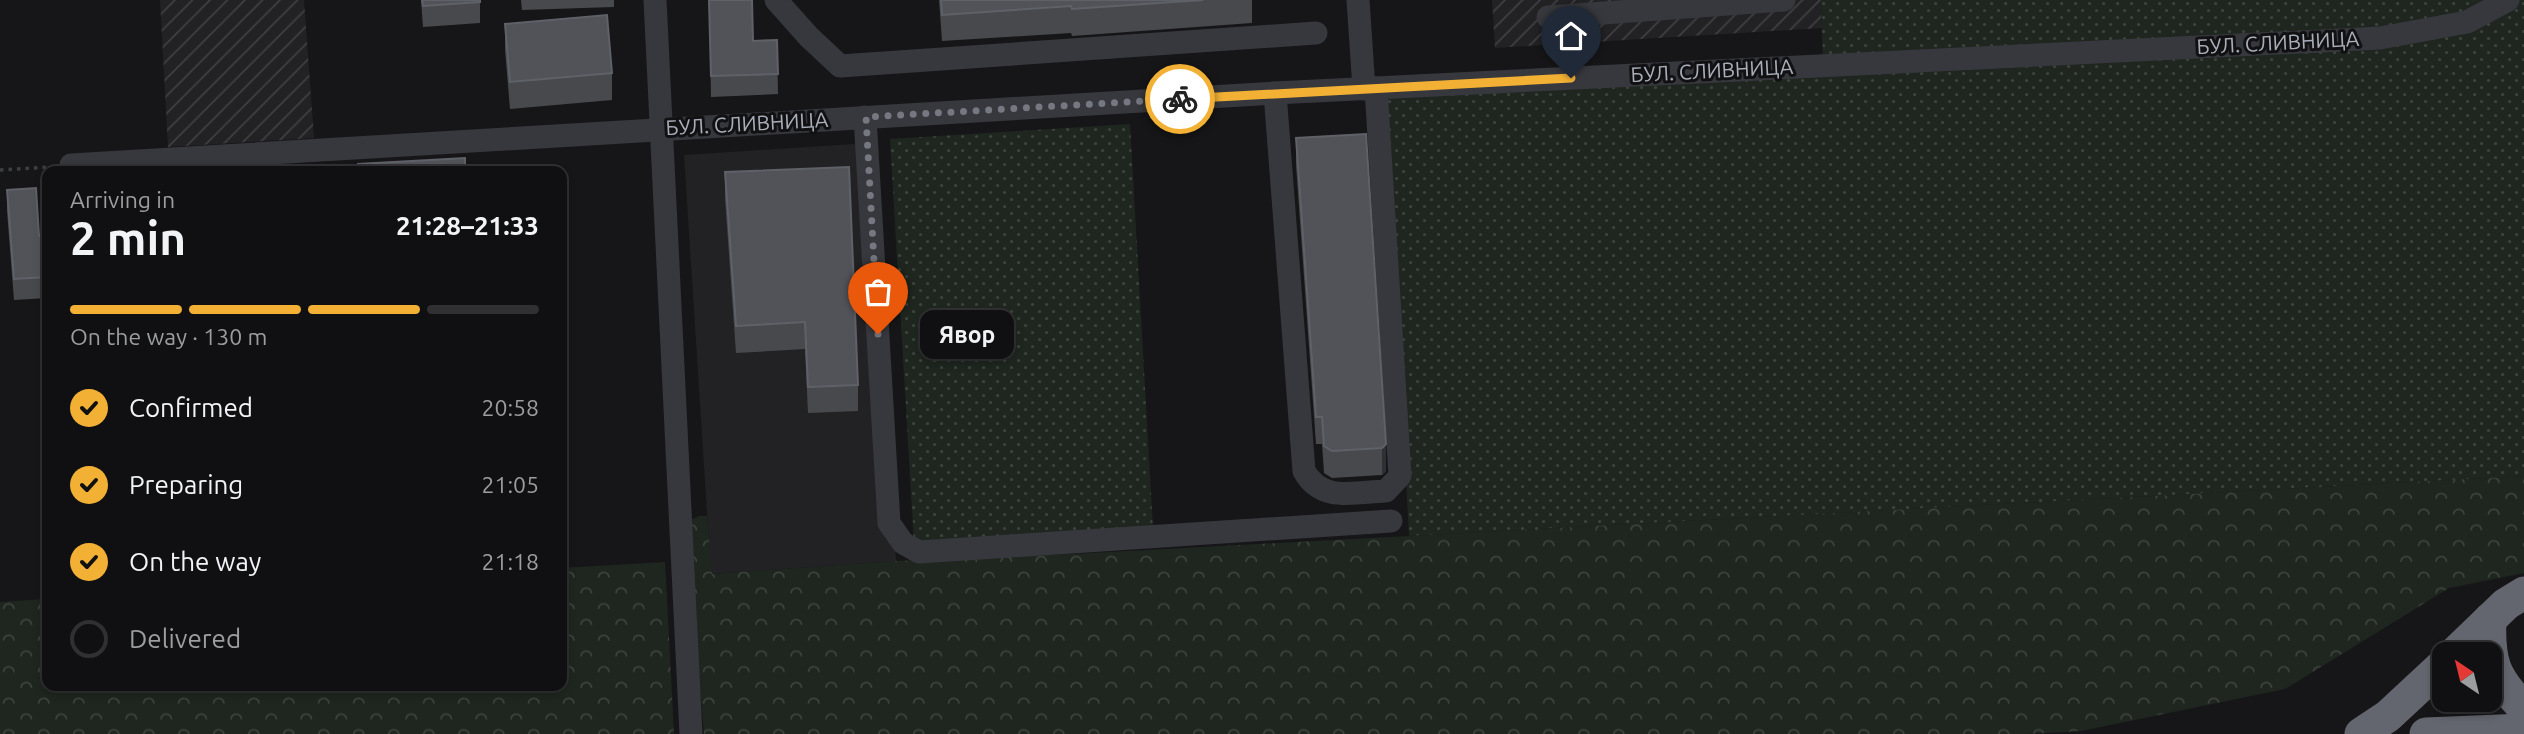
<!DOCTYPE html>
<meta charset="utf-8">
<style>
:root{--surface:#101012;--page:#1e1e20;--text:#f1f3f6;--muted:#9c9d9f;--line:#303032;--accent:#f2b134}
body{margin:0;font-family:Ubuntu,sans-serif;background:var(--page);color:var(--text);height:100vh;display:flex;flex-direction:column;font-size:26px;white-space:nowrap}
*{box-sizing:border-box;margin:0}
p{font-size:23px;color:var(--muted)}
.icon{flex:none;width:38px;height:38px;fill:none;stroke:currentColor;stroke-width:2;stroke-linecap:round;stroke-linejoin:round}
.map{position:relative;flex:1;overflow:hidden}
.sheet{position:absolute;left:42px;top:166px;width:525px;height:525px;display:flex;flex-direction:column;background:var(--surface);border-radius:14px;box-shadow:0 4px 10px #0003,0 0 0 2px var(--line)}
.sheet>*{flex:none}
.needle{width:46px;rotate:325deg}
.fabs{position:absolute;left:2432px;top:642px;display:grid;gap:14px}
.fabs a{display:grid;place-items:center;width:70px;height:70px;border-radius:14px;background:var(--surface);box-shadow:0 4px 10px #0003,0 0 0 2px var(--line);font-size:35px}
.pin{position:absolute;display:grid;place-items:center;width:60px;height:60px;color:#fff;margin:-72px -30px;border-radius:50% 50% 50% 0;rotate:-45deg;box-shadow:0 0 7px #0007}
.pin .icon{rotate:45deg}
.courier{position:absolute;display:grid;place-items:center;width:70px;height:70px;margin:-35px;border:5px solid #f2b134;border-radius:50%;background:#fff;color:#222;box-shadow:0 2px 9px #0007}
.bubble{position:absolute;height:49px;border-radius:14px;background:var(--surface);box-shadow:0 4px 10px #0003,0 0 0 2px var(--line);font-size:23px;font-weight:700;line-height:49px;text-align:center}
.head em{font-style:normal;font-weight:700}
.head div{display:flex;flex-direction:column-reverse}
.head{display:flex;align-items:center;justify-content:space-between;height:119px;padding:0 28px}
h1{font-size:46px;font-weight:700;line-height:52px}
.bar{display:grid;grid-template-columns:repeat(4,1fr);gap:10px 7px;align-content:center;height:84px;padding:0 28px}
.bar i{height:9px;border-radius:5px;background:var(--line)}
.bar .selected{background:var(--accent)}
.bar p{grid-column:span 4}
ol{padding:0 28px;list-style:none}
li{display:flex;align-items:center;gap:21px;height:77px}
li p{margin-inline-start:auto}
li .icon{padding:7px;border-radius:50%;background:var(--accent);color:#111;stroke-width:4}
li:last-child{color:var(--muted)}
li i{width:38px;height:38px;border:4px solid var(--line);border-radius:50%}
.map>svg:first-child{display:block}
</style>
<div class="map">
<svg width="2524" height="734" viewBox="0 0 2524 734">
<defs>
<pattern id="industrial-furrows" width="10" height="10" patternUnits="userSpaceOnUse" patternTransform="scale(1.75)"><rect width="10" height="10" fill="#222225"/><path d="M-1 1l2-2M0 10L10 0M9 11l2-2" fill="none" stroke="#3f3f43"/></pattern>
<pattern id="grass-dots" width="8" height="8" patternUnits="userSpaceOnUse" patternTransform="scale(1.75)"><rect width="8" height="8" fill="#1e261f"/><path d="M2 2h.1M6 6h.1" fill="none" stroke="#3c433d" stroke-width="1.8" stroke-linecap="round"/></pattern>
<pattern id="forest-crowns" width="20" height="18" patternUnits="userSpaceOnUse" patternTransform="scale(1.75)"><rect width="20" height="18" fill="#1e261f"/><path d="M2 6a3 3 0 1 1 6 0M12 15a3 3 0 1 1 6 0" fill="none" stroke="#3c433d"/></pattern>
</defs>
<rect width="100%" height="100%" fill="#161618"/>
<polygon fill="#222225" points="870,143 896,561 711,574 684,155"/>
<g fill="url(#industrial-furrows)">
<polygon points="160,0 304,0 314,138 168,147"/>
<polygon points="1492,0 1821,0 1822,28 1495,48"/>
</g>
<g fill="url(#grass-dots)">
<polygon points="1821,0 2524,0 2524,476 1409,536 1386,94 1823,64"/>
<polygon points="1130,124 1153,529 914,543 890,139"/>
</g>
<g fill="url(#forest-crowns)">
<polygon points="2524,476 2524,573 2449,588 2285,689 2081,731 2025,734 704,734 686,522 699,516 707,516 712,574 896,561 1073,554"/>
<polygon points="665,562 674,734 0,734 0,602 47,599 47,686 562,686 562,568"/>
</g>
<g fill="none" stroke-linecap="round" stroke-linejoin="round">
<polyline stroke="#3d3f44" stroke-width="3.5" stroke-dasharray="3.5 5" stroke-linecap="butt" points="0,170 51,167"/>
<g stroke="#37383d" stroke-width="23">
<polyline points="655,0 691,734"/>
<polyline points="776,0 809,37 840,66 1316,33"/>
<polyline points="1358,0 1364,89"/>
<polyline points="1548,17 1784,0"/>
<path d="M1275 93 1304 471C1322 503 1354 492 1386 491L1400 476 1376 88"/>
<polyline points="865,117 889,523 903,543 919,552 1391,521"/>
<polyline points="71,165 1275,93 2380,38 2467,22 2508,0"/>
</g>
<g stroke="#63666e" stroke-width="33">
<path d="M2490 619C2488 662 2494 678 2524 708"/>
<polyline points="2454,654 2506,604 2524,593"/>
<polyline points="2361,734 2388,716 2445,663"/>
<polyline points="2426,734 2524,730"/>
</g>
</g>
<g fill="#47494d">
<polygon points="421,0 480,0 480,23 423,27"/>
<polygon points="521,0 614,0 614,7 522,10"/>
<polygon points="709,0 753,41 777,40 778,94 711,97"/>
<polygon points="939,0 1252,0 1252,23 1072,36 1071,33 942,41"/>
<polygon points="505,24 612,73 612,100 510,109 505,50"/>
<polygon points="1366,134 1386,471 1382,475 1332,478 1324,473 1322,444 1316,444 1296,165 1296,138"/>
<polygon points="725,172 858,385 858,411 808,413 805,349 736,353 725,198"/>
<polygon points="7,190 39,236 47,235 47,298 14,300 7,211"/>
</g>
<polygon fill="#2f3033" points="1386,444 1386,471 1382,475 1382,448"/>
<g fill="#525359" stroke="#5f6168" stroke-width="2">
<polygon points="422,0 480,0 480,2 423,6"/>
<polygon points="709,0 752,0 753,41 777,40 778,74 711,76"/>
<polygon points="941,0 1203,0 1072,9 1071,6 942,15"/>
<polygon points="607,15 612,73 510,82 505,24"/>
<polygon points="1366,134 1386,444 1382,448 1332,451 1324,446 1322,417 1316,417 1296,138"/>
<polygon points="465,158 465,172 358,172 358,164"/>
<polygon points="849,167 858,385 808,387 805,322 736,326 725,172"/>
<polygon points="36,188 39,236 47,235 47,277 14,279 7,190"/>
</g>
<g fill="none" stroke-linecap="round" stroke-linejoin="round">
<polyline stroke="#757880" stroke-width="7" stroke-dasharray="0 12.6" points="878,334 866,117 1180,99"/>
<polyline stroke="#f2b134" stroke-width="9" points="1180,99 1571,78"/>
</g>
<g text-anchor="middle" stroke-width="6" stroke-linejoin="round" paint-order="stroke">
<g font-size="21" fill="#a8adb8" stroke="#111113">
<text transform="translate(2278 43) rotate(-3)" y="7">БУЛ. СЛИВНИЦА</text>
<text transform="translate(1712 71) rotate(-3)" y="7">БУЛ. СЛИВНИЦА</text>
<text transform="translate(747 124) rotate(-3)" y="7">БУЛ. СЛИВНИЦА</text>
</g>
</g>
</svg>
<div class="fabs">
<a><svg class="needle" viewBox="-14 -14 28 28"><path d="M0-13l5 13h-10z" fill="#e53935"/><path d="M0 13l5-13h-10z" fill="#9c9d9f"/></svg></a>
</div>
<div class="pin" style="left:878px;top:334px;background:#ea580c"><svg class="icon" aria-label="bag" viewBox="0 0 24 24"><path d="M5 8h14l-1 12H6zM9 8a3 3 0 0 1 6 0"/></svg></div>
<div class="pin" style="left:1571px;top:78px;background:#1f2937"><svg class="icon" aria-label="home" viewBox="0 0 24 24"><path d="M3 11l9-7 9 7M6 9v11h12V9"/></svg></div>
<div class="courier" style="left:1180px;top:99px"><svg class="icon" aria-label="bike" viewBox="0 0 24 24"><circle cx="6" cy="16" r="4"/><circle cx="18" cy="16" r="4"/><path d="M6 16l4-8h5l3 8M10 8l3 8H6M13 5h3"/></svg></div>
<div class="bubble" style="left:920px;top:310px;width:94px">Явор</div>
<section class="sheet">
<div class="head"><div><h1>2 min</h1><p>Arriving in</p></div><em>21:28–21:33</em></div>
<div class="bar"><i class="selected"></i><i class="selected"></i><i class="selected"></i><i></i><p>On the way · 130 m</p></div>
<ol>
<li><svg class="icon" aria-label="check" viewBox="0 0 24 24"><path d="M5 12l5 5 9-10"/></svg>Confirmed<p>20:58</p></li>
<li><svg class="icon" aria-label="check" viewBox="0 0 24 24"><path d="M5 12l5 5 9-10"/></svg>Preparing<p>21:05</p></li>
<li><svg class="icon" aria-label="check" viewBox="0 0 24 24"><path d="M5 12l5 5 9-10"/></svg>On the way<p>21:18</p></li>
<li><i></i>Delivered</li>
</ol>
</section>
</div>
